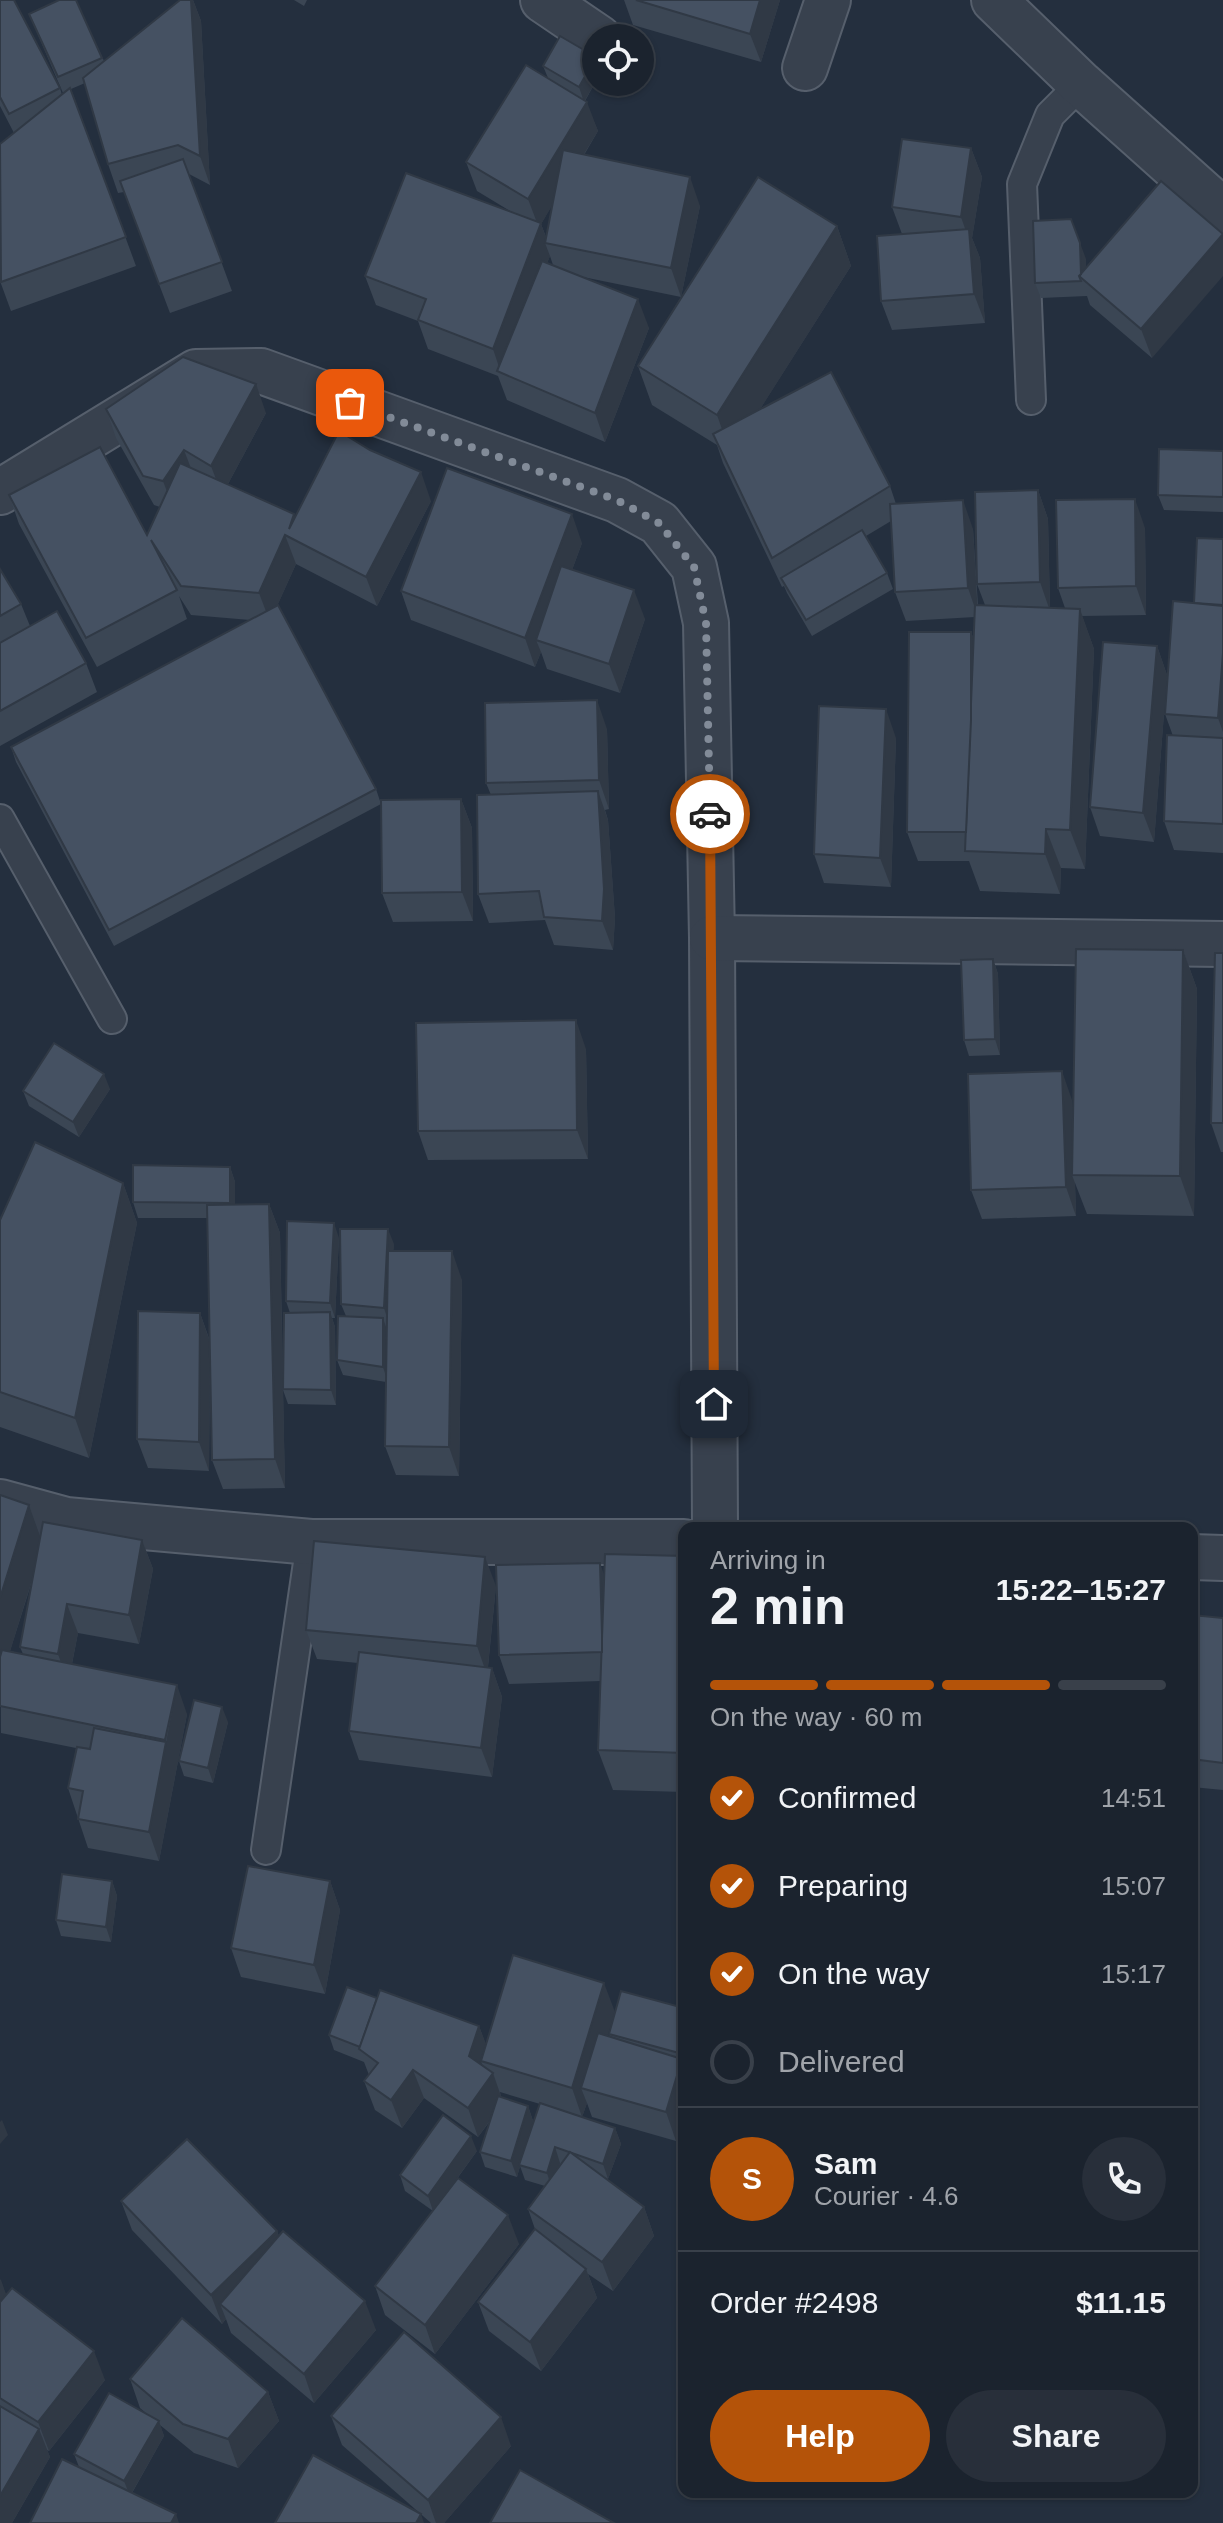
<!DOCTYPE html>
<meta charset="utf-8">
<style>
:root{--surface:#1b232e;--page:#282f3a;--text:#f1f3f6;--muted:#a0a4aa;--line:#39404a;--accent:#b45309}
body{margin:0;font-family:Helvetica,sans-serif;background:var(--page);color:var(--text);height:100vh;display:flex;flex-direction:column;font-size:30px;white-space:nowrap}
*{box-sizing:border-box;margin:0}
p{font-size:26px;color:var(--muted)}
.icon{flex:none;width:44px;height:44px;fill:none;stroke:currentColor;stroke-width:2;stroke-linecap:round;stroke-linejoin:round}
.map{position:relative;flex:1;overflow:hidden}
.details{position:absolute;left:678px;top:1522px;width:520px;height:976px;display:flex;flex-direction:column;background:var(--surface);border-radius:16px;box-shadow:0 2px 6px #0004,0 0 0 2px var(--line)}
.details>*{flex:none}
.fabs{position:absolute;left:582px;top:24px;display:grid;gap:16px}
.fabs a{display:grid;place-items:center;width:72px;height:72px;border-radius:50%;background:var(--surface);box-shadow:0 2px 6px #0004,0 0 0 2px var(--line);font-size:40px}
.pin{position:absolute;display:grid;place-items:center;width:68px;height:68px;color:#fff;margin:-34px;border-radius:16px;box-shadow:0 4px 12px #0006}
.courier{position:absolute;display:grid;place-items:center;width:80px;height:80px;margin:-40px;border:6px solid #b45309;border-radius:50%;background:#fff;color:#222;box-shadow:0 2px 10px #0007}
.head em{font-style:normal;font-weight:700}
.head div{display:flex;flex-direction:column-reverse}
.head{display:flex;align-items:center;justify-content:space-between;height:136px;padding:0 32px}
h1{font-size:52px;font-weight:700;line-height:60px}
.bar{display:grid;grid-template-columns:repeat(4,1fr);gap:12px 8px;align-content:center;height:96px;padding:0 32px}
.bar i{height:10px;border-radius:6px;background:var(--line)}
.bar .selected{background:var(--accent)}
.bar p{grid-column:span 4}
.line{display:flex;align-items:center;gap:20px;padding:0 32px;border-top:2px solid var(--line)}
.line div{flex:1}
.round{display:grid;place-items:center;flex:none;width:84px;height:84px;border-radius:42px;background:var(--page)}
ol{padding:0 32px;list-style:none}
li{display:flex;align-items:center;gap:24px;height:88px}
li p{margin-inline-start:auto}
li .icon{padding:8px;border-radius:50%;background:var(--accent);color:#fff;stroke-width:4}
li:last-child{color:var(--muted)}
li i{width:44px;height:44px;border:4px solid var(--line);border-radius:50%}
.primary-button{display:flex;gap:16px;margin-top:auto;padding:16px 32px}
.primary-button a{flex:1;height:92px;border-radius:48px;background:var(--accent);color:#fff;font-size:32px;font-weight:700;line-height:92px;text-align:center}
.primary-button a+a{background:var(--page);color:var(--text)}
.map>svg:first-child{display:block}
</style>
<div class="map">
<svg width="1223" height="2523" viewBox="0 0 1223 2523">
<rect width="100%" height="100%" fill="#242f3e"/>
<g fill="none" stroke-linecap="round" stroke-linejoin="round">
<defs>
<g id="service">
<polyline points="1031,400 1022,184 1050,115 1081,84"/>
<polyline points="0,819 112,1019"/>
<polyline points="266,1850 311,1542"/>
</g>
<g id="minor">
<polyline points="543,0 599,38"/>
<polyline points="994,0 1081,84 1223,211"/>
<polyline points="805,68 828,0"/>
<polyline points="0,492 196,372 261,371 617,500 659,523 694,567 706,623 712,938 715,1528"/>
<polyline points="712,938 1223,944"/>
<polyline points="0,1502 66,1520 311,1542 684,1542"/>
<polyline points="1192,1557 1223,1558"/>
</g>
</defs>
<use href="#service" stroke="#565f6c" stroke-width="32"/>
<use href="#minor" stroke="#565f6c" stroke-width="48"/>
<use href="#service" stroke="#38414e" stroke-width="28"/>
<use href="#minor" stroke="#38414e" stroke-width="44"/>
</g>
<g fill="#3b4654" fill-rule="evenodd">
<polygon points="0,0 60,88 62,95 67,91 63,93 29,14 76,0 104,61 180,0 193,0 201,21 210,185 189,174 232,291 170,313 124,192 118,193 108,164 85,83 71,89 136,266 11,311 0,281 14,133 0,106"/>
<polygon points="294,0 307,0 304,6"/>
<polygon points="624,0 780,0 761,62 633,25"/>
<path d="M596 58V81L585 101 598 131 584 155 700 206 681 297 837 226 851 266 760 409 890 486 896 504 973 529 978 605H985L977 584 1038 490 1048 519 1050 608H1065L1058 588 1145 528 1146 615 1082 616 1094 649 1085 869 1061 868 1060 894 980 891 969 861H918L907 832 971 632 974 640 975 617 906 621 895 592 891 521 866 536 887 573 893 589 812 636 787 593 784 586 782 587 723 463 717 445 652 405 638 366 681 297 583 277 649 328 605 442 507 400 498 376 428 349 418 321 376 305 365 276 515 214 477 191 466 162 548 78 543 66ZM552 205 546 237 541 224ZM550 256 553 265 547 263Z"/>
<polygon points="971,148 982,177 972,238 980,258 985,323 892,330 881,301 902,234 892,207"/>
<polygon points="1161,181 1152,358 1090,305 1087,296 1041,298 1035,283 1086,259 1086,268"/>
<polygon points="106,409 266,413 228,484 296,517 431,501 377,606 296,564 277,606 376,789 381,804 461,799 472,828 473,921 393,922 382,893 381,804 114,946 16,762 11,747 250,620 191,615 179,596 187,619 97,667 19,524 9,495 147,535 160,507 154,505 116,438"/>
<polygon points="1223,451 1223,512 1164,510 1158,495"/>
<polygon points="1223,539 1223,853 1174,850 1164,821 1173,736 1165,714 1194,603"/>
<polygon points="582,543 572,570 645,619 620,693 547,669 541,652 535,667 411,620 401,591"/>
<polygon points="0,569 21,604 30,626 86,663 97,692 0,746"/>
<polygon points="1157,646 1167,675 1154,842 1100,836 1090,807"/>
<polygon points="607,729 609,809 605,810 608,820 615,918 613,950 554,945 545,920 489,923 478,894 491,795 486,783"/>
<polygon points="896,738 891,887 824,883 814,854"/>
<polygon points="1183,950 1197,989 1194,1216 1087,1214 1075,1183 1076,1216 982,1219 971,1190 1072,1100 1073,1123"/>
<polygon points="1223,953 1223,1152 1221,1152 1211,1123"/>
<polygon points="993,959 998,974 1000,1055 969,1056 964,1040"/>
<polygon points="586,1049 588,1159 428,1160 418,1131"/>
<polygon points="110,1089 79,1137 29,1106 23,1091"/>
<polygon points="230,1167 235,1182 235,1204 269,1204 280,1233 283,1376 290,1313 286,1301 339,1238 335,1318 332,1318 335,1327 336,1405 288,1404 283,1390 285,1488 223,1489 212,1460 210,1357 209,1471 148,1468 137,1439 200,1313 210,1341 207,1218 138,1218 133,1202"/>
<polygon points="123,1183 137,1223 89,1458 0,1427 0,1220"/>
<polygon points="394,1244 393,1251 462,1280 459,1476 396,1475 385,1446 386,1382 343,1375 337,1360 346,1316 341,1304"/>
<path d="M0 1495 29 1505 41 1537 142 1540 153 1569 139 1644 78 1633 72 1664 187 1714 159 1861 88 1848 68 1788 76 1748 1 1733ZM33 1578 20 1647 23 1654 10 1651Z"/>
<polygon points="684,1556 684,1792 613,1790 598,1750 601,1681 509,1684 499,1655"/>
<polygon points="496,1586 488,1667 492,1668 502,1697 492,1777 359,1760 349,1731 358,1663 317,1659 306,1630"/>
<polygon points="1192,1615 1223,1618 1223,1790 1192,1787"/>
<polygon points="228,1722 213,1783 184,1776 179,1761"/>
<polygon points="112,1881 117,1896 111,1942 61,1936 56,1920"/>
<polygon points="330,1881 340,1910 325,1994 241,1977 231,1948"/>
<path d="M377 1998 479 2026 486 2045 615 2012 607 2036 610 2037 609 2034 684 2008V2116L676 2141 592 2117 587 2103 582 2117 615 2128 621 2144 608 2179 604 2177 644 2207 654 2236 613 2291 588 2274 597 2298 541 2371 489 2331 478 2302 535 2229 528 2209 545 2186 525 2180 520 2166 517 2177 485 2167 480 2152 490 2121 478 2137 424 2098 402 2128 375 2110 364 2081 369 2075 364 2062 334 2050 329 2035ZM500 2092 540 2104 527 2143 533 2121 528 2106 501 2097Z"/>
<polygon points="477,2151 446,2194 519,2244 435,2354 385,2315 375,2286 433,2211 405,2191 400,2175"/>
<polygon points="121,2201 277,2231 279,2236 376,2330 314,2403 231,2333 226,2319 222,2324 132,2230"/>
<polygon points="0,2279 6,2295 105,2380 49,2451 47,2450 50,2457 12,2523 0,2523"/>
<polygon points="130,2379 268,2392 279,2421 238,2468 194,2453 160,2425 164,2436 132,2493 79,2467 74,2454 148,2415 140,2408"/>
<polygon points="331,2416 511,2446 444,2523 431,2523 342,2445"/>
</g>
<g fill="#303945">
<polygon points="191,0 193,0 201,21 210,185 200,156"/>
<polygon points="760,0 780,0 761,62 750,34"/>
<polygon points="596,57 596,81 584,102 579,87"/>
<polygon points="587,102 598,131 541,224 548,243 545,243 550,256 504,374 501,373 493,349 539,228 528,199"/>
<polygon points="971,148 982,177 972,238 980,258 985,323 974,294 970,243 961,217"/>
<polygon points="690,177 700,206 681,297 671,268"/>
<polygon points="837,226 851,266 731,455 717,415"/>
<polygon points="1223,234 1223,276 1152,358 1141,329"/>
<polygon points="1080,243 1086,259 1086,282 1081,277"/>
<polygon points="638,299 649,328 605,442 595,413"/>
<polygon points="256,384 266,413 222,495 211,466"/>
<polygon points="184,450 195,479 174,510 163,481"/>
<polygon points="421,472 431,501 377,606 366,577"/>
<polygon points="1038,490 1048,519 1050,611 1040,582"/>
<polygon points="1135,499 1145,528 1146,615 1136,586"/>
<polygon points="963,500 973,529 978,617 968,588"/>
<polygon points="572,514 582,543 545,643 536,640 541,652 535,667 525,638"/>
<polygon points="285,535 296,564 270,622 259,593"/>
<polygon points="634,590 645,619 620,693 609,664"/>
<polygon points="1080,609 1094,649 1085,869 1070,830"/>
<polygon points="971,632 982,660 970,832"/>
<polygon points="1157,646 1167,675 1154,842 1143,813"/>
<polygon points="1223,653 1223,732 1218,718"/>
<polygon points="597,700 607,729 609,809 599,780"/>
<polygon points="886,709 896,738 891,887 880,858"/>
<polygon points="598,791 608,820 615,918 613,950 602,921"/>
<polygon points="461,799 472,828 473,921 462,892"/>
<polygon points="1046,829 1061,868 1060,894 1045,854"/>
<polygon points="1183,950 1197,989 1194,1216 1180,1176"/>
<polygon points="993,959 998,974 1000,1055 995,1039"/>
<polygon points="576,1020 586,1049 588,1159 577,1130"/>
<polygon points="1062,1071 1072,1100 1075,1175 1072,1175 1075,1183 1076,1216 1066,1187"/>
<polygon points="104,1074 110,1089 79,1137 73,1122"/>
<polygon points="230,1167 235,1182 235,1219 230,1203"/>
<polygon points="123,1183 137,1223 89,1458 75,1418"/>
<polygon points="269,1204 280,1233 285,1488 275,1459"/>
<polygon points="334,1223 339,1238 335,1318 330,1303"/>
<polygon points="388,1229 394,1244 389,1324 384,1308"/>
<polygon points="452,1251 462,1280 459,1476 449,1447"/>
<polygon points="330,1312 335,1327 336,1405 331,1390"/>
<polygon points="200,1313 210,1342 209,1471 199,1442"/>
<polygon points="383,1318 388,1333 388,1383 383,1367"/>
<polygon points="29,1505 43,1544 0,1684 0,1598"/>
<polygon points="142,1540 153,1569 139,1644 129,1615"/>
<polygon points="485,1557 496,1586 487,1675 477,1646"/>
<polygon points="600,1563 610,1592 603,1652"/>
<polygon points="67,1604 78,1633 68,1683 58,1654"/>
<polygon points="492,1668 502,1697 492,1777 481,1748"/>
<polygon points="177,1685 187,1714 159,1861 149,1832"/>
<polygon points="222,1707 228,1722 213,1783 208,1768"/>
<polygon points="112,1881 117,1896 111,1942 106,1927"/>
<polygon points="330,1881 340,1910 325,1994 314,1965"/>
<polygon points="604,1983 615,2012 590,2090 581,2088 587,2103 582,2117 572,2088"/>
<polygon points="479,2026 490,2055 481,2061 484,2070 469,2056"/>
<polygon points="684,2034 684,2116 676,2141 666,2112 682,2061 679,2053"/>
<polygon points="413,2070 424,2098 402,2128 391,2100"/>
<polygon points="493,2073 503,2102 478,2137 468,2108"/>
<polygon points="528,2106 533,2121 517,2177 511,2161"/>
<polygon points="2,2120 8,2135 0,2144 0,2122"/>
<polygon points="615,2128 621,2144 608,2179 603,2164"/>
<polygon points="471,2136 477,2151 433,2211 428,2196"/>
<polygon points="555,2147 560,2163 552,2189 547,2173"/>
<polygon points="644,2207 654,2236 613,2291 602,2262"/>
<polygon points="508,2215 519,2244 435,2354 425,2325"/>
<polygon points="277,2231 287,2260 220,2304 226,2319 222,2324 211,2295"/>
<polygon points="586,2269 597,2298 541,2371 530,2342"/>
<polygon points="0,2280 1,2280 11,2309 0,2327"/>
<polygon points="365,2301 376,2330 314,2403 304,2374"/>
<polygon points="94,2351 105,2380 49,2451 38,2422"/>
<polygon points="268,2392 279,2421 238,2468 228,2439"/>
<polygon points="501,2417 511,2446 444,2523 436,2523 428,2500"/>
<polygon points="159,2421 164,2436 130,2496 124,2481"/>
<polygon points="39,2429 50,2457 12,2523 0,2523 0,2496"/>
<polygon points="176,2514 179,2523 171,2523"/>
<polygon points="421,2514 424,2523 416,2523"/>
</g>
<g fill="#455162" stroke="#303945" stroke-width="2">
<polygon points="0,0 14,0 60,88 9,114 0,97"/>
<polygon points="59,0 76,0 102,58 58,77 29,14"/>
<polygon points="180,0 191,0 200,156 178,145 108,164 83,78"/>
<polygon points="636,0 760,0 750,34"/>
<polygon points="560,36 596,57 579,87 543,66"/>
<polygon points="526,65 587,102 528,199 466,162"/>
<polygon points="70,88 126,237 1,282 0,144"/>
<polygon points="902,139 971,148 961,217 892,207"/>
<polygon points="563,150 690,177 671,268 545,243"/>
<polygon points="183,159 222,262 159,284 120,181"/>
<polygon points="406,173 541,223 493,349 418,320 426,299 365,276"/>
<polygon points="758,177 837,226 717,415 638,366"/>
<polygon points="1161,181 1223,234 1141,329 1079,276"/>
<polygon points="1071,219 1080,243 1081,274 1079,276 1081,281 1035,283 1033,221"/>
<polygon points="969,229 974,294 881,301 877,236"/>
<polygon points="542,261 638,299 595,413 497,371"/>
<polygon points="183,357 256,384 211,466 184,450 163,481 143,476 106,409"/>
<polygon points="831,372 890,486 772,558 713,434"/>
<polygon points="339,431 370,450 421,472 366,577 285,535 259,593 181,586 151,540 177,590 86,638 9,495 100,447 147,535 180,463 294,514 289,529"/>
<polygon points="1159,449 1223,451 1223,497 1158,495"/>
<polygon points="447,468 572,514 525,638 401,591"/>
<polygon points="1038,490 1040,582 977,584 975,492"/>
<polygon points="1135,499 1136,586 1058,588 1056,500"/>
<polygon points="963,500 968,588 895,592 890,504"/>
<polygon points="862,530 887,573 806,620 781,578"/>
<polygon points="1197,538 1223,539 1223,605 1194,603"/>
<polygon points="561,566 634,590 609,664 536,640"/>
<polygon points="0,569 21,604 0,616"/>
<polygon points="1173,601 1223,606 1223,653 1218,718 1165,714"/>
<polygon points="278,605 376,789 109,930 11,747"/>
<polygon points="975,605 1080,609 1070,830 1046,829 1045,854 965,851"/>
<polygon points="57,611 86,663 0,711 0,643"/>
<polygon points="909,632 971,632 971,720 966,832 907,832"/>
<polygon points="1103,642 1157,646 1143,813 1090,807"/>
<polygon points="597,700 599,780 486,783 485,703"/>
<polygon points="819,706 886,709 880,858 814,854"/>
<polygon points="1167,735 1223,738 1223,824 1164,821"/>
<polygon points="598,791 604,889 602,921 544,917 539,891 478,894 477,795"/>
<polygon points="461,799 462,892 382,893 381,800"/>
<polygon points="1076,949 1183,950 1180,1176 1072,1175"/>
<polygon points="1215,953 1223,953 1223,1123 1211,1123"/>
<polygon points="993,959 995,1039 964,1040 961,960"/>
<polygon points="576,1020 577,1130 418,1131 416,1023"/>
<polygon points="54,1043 104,1074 73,1122 23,1091"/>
<polygon points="1062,1071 1066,1187 971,1190 968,1074"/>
<polygon points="35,1142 123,1183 75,1418 0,1392 0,1220"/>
<polygon points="133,1165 230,1167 230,1203 133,1202"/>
<polygon points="269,1204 275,1459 212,1460 207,1205"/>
<polygon points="287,1221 334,1223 330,1303 286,1301"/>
<polygon points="340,1229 388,1229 384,1308 341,1304"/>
<polygon points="388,1251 452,1251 449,1447 385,1446"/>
<polygon points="138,1311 200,1313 199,1442 137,1439"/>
<polygon points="330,1312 331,1390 283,1389 284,1313"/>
<polygon points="338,1316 383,1318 383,1367 337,1360"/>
<polygon points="0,1495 29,1505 0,1598"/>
<polygon points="43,1522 142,1540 129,1615 67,1604 58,1654 20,1647"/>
<polygon points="314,1541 485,1557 477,1646 306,1630"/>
<polygon points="605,1554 684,1556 684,1753 598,1750"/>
<polygon points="600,1563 602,1634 602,1652 499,1655 496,1565"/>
<polygon points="1192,1615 1223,1618 1223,1763 1192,1759"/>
<polygon points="2,1650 177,1685 165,1740 0,1706 0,1657"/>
<polygon points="359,1652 492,1668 481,1748 349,1731"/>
<polygon points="194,1700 222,1707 208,1768 179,1761"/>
<polygon points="94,1728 166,1742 149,1832 78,1819 83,1791 68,1788 77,1747 90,1749"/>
<polygon points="248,1866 330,1881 314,1965 231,1948"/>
<polygon points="62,1874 112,1881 106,1927 56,1920"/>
<polygon points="513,1955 604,1983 572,2088 481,2061"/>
<polygon points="347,1987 377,1998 360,2047 329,2035"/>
<polygon points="380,1990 479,2026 469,2056 493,2073 468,2108 413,2070 391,2100 364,2081 378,2063 359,2049"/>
<polygon points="621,1991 684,2008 684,2034 679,2053 609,2034"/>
<polygon points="598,2033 682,2059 666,2112 581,2088"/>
<polygon points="498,2096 528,2106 511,2161 480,2152"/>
<polygon points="540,2103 615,2128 603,2164 555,2147 547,2173 519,2165"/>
<polygon points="443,2115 471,2136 428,2196 400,2175"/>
<polygon points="187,2139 277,2231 211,2295 121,2201"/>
<polygon points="570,2152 644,2207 602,2262 528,2209"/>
<polygon points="458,2178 508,2215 425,2325 375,2286"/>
<polygon points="535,2229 586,2269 530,2342 478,2302"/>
<polygon points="283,2231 365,2301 304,2374 220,2304"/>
<polygon points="12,2288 94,2351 38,2422 0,2398 0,2302"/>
<polygon points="182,2318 268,2392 228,2439 183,2424 130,2379"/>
<polygon points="404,2332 501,2417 428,2500 331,2416"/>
<polygon points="109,2393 159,2421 124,2481 74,2454"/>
<polygon points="0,2406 39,2429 0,2496"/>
<polygon points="313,2455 421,2514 416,2523 275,2523"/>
<polygon points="62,2459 176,2514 171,2523 30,2523"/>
<polygon points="520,2470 614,2523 490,2523"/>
</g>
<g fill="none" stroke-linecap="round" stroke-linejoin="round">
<polyline stroke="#828b98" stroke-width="8" stroke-dasharray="0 14.4" points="350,403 617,500 659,523 694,567 706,623 710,814"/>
<polyline stroke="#b45309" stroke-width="10" points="710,814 714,1404"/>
</g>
</svg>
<div class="fabs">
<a><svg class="icon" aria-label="locate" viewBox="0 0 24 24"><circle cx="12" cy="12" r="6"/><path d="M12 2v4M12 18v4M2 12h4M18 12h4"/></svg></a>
</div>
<div class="pin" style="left:350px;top:403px;background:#ea580c"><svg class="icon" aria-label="bag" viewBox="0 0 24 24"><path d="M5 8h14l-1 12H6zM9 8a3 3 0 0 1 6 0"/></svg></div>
<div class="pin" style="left:714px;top:1404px;background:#1f2937"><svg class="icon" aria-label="home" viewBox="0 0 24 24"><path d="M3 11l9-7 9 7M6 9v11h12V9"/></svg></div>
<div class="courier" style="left:710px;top:814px"><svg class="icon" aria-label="car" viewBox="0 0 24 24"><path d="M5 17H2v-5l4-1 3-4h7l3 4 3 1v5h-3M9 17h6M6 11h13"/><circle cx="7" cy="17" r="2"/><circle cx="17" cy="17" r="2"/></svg></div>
<section class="details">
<div class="head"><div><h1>2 min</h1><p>Arriving in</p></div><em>15:22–15:27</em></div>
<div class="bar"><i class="selected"></i><i class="selected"></i><i class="selected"></i><i></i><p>On the way · 60 m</p></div>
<ol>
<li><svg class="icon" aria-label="check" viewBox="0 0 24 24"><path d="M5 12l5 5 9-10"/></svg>Confirmed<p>14:51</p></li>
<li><svg class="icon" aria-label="check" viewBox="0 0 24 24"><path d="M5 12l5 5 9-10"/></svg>Preparing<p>15:07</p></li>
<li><svg class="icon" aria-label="check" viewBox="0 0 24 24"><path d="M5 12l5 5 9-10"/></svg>On the way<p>15:17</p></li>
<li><i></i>Delivered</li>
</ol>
<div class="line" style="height:144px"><b class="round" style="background:var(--accent);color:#fff">S</b><div><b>Sam</b><p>Courier · 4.6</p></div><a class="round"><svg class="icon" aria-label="phone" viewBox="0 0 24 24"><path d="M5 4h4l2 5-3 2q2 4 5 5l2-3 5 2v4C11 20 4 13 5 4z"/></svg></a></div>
<div class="line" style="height:104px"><div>Order #2498</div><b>$11.15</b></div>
<div class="primary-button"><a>Help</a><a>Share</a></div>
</section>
</div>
